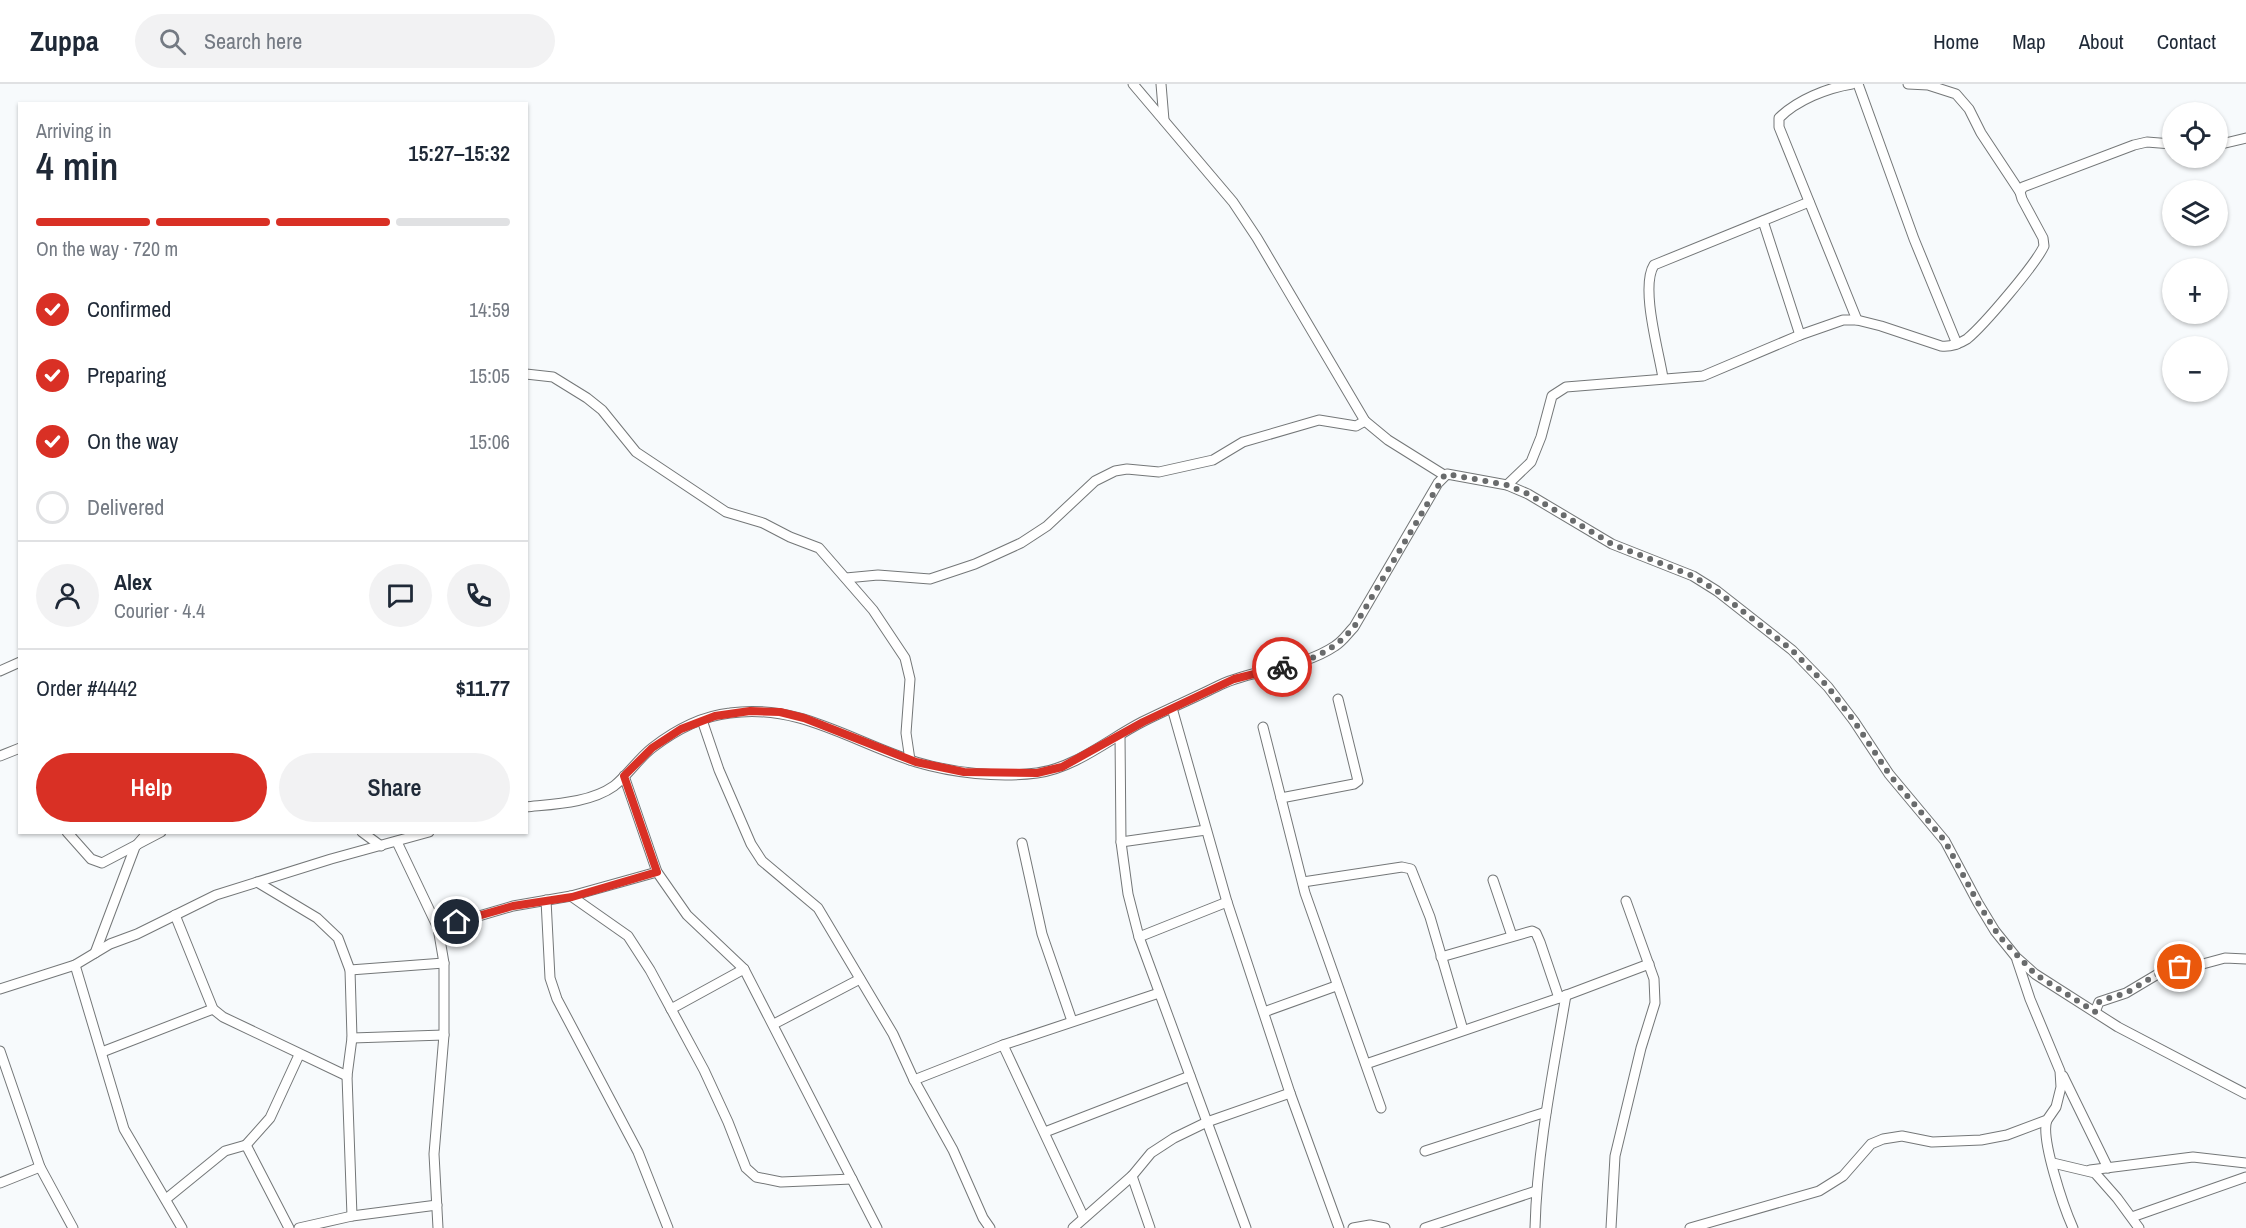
<!DOCTYPE html>
<meta charset="utf-8">
<style>
:root{--surface:#fff;--page:#f2f2f3;--text:#1f2937;--muted:#747a83;--line:#e0e1e3;--accent:#d93025}
body{margin:0;font-family:"Archivo Narrow",sans-serif;background:var(--page);color:var(--text);height:100vh;display:flex;flex-direction:column;font-size:22px;white-space:nowrap}
*{box-sizing:border-box;margin:0}
p{font-size:20px;color:var(--muted)}
.icon{flex:none;width:33px;height:33px;fill:none;stroke:currentColor;stroke-width:2;stroke-linecap:round;stroke-linejoin:round}
.map{position:relative;flex:1;overflow:hidden}
.panel{position:absolute;left:18px;top:18px;width:510px;height:732px;display:flex;flex-direction:column;background:var(--surface);border-radius:0px;box-shadow:0 2px 4px #0004}
.panel>*{flex:none}
.buttons{position:absolute;left:2162px;top:18px;display:grid;gap:12px}
.buttons a{display:grid;place-items:center;width:66px;height:66px;border-radius:50%;background:var(--surface);box-shadow:0 2px 4px #0004;font-size:30px}
.pin{position:absolute;display:grid;place-items:center;width:51px;height:51px;color:#fff;margin:-26px;border:3px solid #fff;border-radius:50%;box-shadow:0 2px 6px #0007}
.courier{position:absolute;display:grid;place-items:center;width:60px;height:60px;margin:-30px;border:4px solid #d93025;border-radius:50%;background:#fff;color:#222;box-shadow:0 2px 8px #0007}
.head em{font-style:normal;font-weight:600}
.head div{display:flex;flex-direction:column-reverse}
.head{display:flex;align-items:center;justify-content:space-between;height:102px;padding:0 18px}
h1{font-size:39px;font-weight:600;line-height:45px}
.bar{display:grid;grid-template-columns:repeat(4,1fr);gap:9px 6px;align-content:center;height:72px;padding:0 18px}
.bar i{height:8px;border-radius:4px;background:var(--line)}
.bar .current{background:var(--accent)}
.bar p{grid-column:span 4}
.line{display:flex;align-items:center;gap:15px;padding:0 18px;border-top:2px solid var(--line)}
.line div{flex:1}
.round{display:grid;place-items:center;flex:none;width:63px;height:63px;border-radius:32px;background:var(--page)}
ol{padding:0 18px;list-style:none}
li{display:flex;align-items:center;gap:18px;height:66px}
li p{margin-inline-start:auto}
li .icon{padding:6px;border-radius:50%;background:var(--accent);color:#fff;stroke-width:4}
li:last-child{color:var(--muted)}
li i{width:33px;height:33px;border:3px solid var(--line);border-radius:50%}
.button{display:flex;gap:12px;margin-top:auto;padding:12px 18px}
.button a{flex:1;height:69px;border-radius:36px;background:var(--accent);color:#fff;font-size:24px;font-weight:600;line-height:69px;text-align:center}
.button a+a{background:var(--page);color:var(--text)}
header{display:flex;align-items:center;gap:36px;box-sizing:border-box;height:84px;padding:0 30px;background:var(--surface);border-bottom:2px solid var(--line)}
header strong{font-size:28px}
nav{display:flex;gap:33px;margin-inline-start:auto;font-size:21px}
.search{width:420px;height:54px;background:var(--page);display:flex;align-items:center;gap:15px;box-sizing:border-box;padding:0 21px;border-radius:33px;color:var(--muted);font-size:22px}
.map>svg:first-child{display:block}
</style>
<header>
<strong>Zuppa</strong>
<div class="search"><svg class="icon" aria-label="search" viewBox="0 0 24 24"><circle cx="10" cy="10" r="6"/><path d="M15 15l6 6"/></svg>Search here</div>
<nav><a>Home</a><a>Map</a><a>About</a><a>Contact</a></nav>
</header>
<div class="map">
<svg width="2246" height="1144" viewBox="0 0 2246 1144">
<rect width="100%" height="100%" fill="#f7fafc"/>
<g fill="none" stroke-linecap="round" stroke-linejoin="round">
<defs>
<g id="minor">
<polyline points="1133,0 1233,118 1257,154 1365,337 1388,356 1444,391"/>
<polyline points="1161,0 1164,36"/>
<path d="M1852 0C1827 4 1797 16 1779 34V43L1857 236"/>
<polyline points="1858,0 1914,155 1957,260"/>
<polyline points="1908,0 1928,1 1956,10 1969,25 1981,49 2020,108"/>
<polyline points="2217,61 2246,54"/>
<polyline points="1763,137 1800,251"/>
<polyline points="526,290 553,293 587,314 602,326 636,368 726,428 763,439 790,453 819,464 873,526 905,574 910,595 906,649 910,676"/>
<path d="M1663 294C1659 268 1640 203 1654 181L1809 118"/>
<path d="M1507 401 1531 378 1541 353 1552 312 1566 303 1703 292 1800 251 1843 236H1857L1881 242 1941 262C1950 263 1959 260 1967 255 1984 241 2035 181 2044 162L2043 154 2022 115 2020 108 2023 103 2134 61 2147 58 2172 60"/>
<polyline points="846,494 878,491 930,495 975,480 1021,459 1047,442 1095,397 1115,387 1127,385 1159,388 1213,376 1243,358 1319,336 1356,342 1365,337"/>
<polyline points="0,587 20,578"/>
<polyline points="1172,624 1227,818 1290,1009 1339,1144"/>
<polyline points="702,636 719,686 751,760 762,777 818,824 893,950 914,996 953,1066 983,1134 990,1144"/>
<polyline points="1263,643 1305,809 1381,1024"/>
<polyline points="1120,651 1121,758 1128,810 1139,853 1246,1144"/>
<polyline points="0,672 20,664"/>
<polyline points="624,692 657,788 687,831 744,885 877,1144"/>
<polyline points="1281,714 1354,700 1358,697 1338,615"/>
<path d="M526 723C554 720 590 719 614 702 628 691 638 675 652 664 674 647 702 632 730 629 799 619 852 658 916 678 953 689 998 694 1037 689 1075 684 1109 655 1142 638 1168 625 1194 614 1220 601 1256 584 1301 585 1335 562 1343 557 1348 549 1354 543L1438 399 1447 390 1507 401 1528 410 1612 460 1693 492 1717 507 1792 566 1828 603 1854 637 1889 690 1945 757 1978 819 1995 847 2016 873 2035 890 2118 943 2246 1010"/>
<polyline points="67,748 91,775 102,779 161,748"/>
<polyline points="362,748 381,762"/>
<polyline points="397,758 438,844 444,879 444,951 434,1070 438,1144"/>
<polyline points="1121,758 1206,746"/>
<polyline points="1022,759 1042,850 1072,937"/>
<polyline points="1493,796 1512,852"/>
<polyline points="257,798 317,834 338,854 350,886 352,954 347,992 352,1132"/>
<polyline points="1303,798 1402,783 1411,785 1430,833 1463,946"/>
<polyline points="571,812 628,852 650,886 704,986 728,1038 746,1084 756,1093 781,1098 852,1095"/>
<polyline points="546,816 550,894 557,915 638,1068 668,1144"/>
<polyline points="175,831 213,925 223,933 347,992"/>
<polyline points="438,844 513,822 571,812 657,788"/>
<polyline points="1139,853 1227,818"/>
<polyline points="95,869 135,763 148,748"/>
<polyline points="1441,873 1532,847 1536,849 1540,858 1559,914"/>
<polyline points="75,881 124,1045 182,1144"/>
<polyline points="350,886 444,879"/>
<polyline points="0,905 75,881 110,860 137,850 216,811 331,775 429,748"/>
<polyline points="671,925 744,885"/>
<polyline points="1264,928 1336,902"/>
<polyline points="2095,928 2099,918 2126,909 2163,887 2175,883 2199,881 2225,874 2246,875"/>
<polyline points="774,940 860,895"/>
<polyline points="352,954 444,951"/>
<polyline points="1003,961 1084,1134"/>
<polyline points="0,967 40,1083 73,1144"/>
<polyline points="102,968 213,925"/>
<polyline points="1366,980 1559,914 1649,880"/>
<polyline points="2063,992 2108,1084"/>
<polyline points="914,996 1003,961 1159,909"/>
<path d="M2047 1036C2040 1054 2064 1124 2073 1144"/>
<polyline points="1045,1048 1190,992"/>
<polyline points="246,1061 270,1034 299,971"/>
<polyline points="1425,1067 1546,1028"/>
<polyline points="2053,1079 2095,1089 2117,1114 2139,1144"/>
<polyline points="2090,1086 2193,1073 2246,1079"/>
<polyline points="1132,1092 1150,1144"/>
<polyline points="0,1099 40,1083"/>
<polyline points="166,1115 225,1067 246,1061 289,1144"/>
<polyline points="2132,1133 2246,1093"/>
<polyline points="299,1144 352,1132 437,1121"/>
<polyline points="1073,1144 1132,1092 1151,1069 1174,1054 1207,1038 1290,1009"/>
<polyline points="1353,1144 1370,1141 1385,1144"/>
<polyline points="1425,1144 1536,1107"/>
<path d="M1535 1144C1537 1066 1553 988 1566 911"/>
<polyline points="1611,1144 1615,1072 1641,964 1655,919 1654,895 1626,817"/>
<polyline points="1690,1144 1819,1107 1843,1092 1871,1060 1883,1055 1902,1052 1932,1058 1981,1056 2007,1051 2047,1036 2056,1023 2061,1003 2060,987 2030,915 2017,876"/>
</g>
</defs>
<use href="#minor" stroke="#747778" stroke-width="11"/>
<use href="#minor" stroke="#fff" stroke-width="9"/>
</g>
<g fill="none" stroke-linecap="round" stroke-linejoin="round">
<path stroke="#696b6c" stroke-width="6" stroke-dasharray="0 10.8" d="M1282 583C1314 575 1332 568 1354 543L1444 392 1447 390 1507 401 1528 410 1612 460 1693 492 1717 507 1792 566 1828 603 1854 637 1889 690 1945 757 1978 819 1999 852 2035 890 2095 928 2099 918 2103 916 2126 909 2163 887 2180 883"/>
<polyline stroke="#d93025" stroke-width="8" points="457,838 513,822 572,813 657,788 624,692 652,664 681,645 715,632 750,627 780,628 804,634 916,678 964,688 1037,689 1062,683 1143,638 1234,595 1282,583"/>
</g>
</svg>
<div class="buttons">
<a><svg class="icon" aria-label="locate" viewBox="0 0 24 24"><circle cx="12" cy="12" r="6"/><path d="M12 2v4M12 18v4M2 12h4M18 12h4"/></svg></a>
<a><svg class="icon" aria-label="layers" viewBox="0 0 24 24"><path d="M12 4l9 5-9 5-9-5zM3 14l9 5 9-5"/></svg></a>
<a>+</a>
<a>−</a>
</div>
<div class="pin" style="left:2180px;top:883px;background:#ea580c"><svg class="icon" aria-label="bag" viewBox="0 0 24 24"><path d="M5 8h14l-1 12H6zM9 8a3 3 0 0 1 6 0"/></svg></div>
<div class="pin" style="left:457px;top:838px;background:#1f2937"><svg class="icon" aria-label="home" viewBox="0 0 24 24"><path d="M3 11l9-7 9 7M6 9v11h12V9"/></svg></div>
<div class="courier" style="left:1282px;top:583px"><svg class="icon" aria-label="bike" viewBox="0 0 24 24"><circle cx="6" cy="16" r="4"/><circle cx="18" cy="16" r="4"/><path d="M6 16l4-8h5l3 8M10 8l3 8H6M13 5h3"/></svg></div>
<section class="panel">
<div class="head"><div><h1>4 min</h1><p>Arriving in</p></div><em>15:27–15:32</em></div>
<div class="bar"><i class="current"></i><i class="current"></i><i class="current"></i><i></i><p>On the way · 720 m</p></div>
<ol>
<li><svg class="icon" aria-label="check" viewBox="0 0 24 24"><path d="M5 12l5 5 9-10"/></svg>Confirmed<p>14:59</p></li>
<li><svg class="icon" aria-label="check" viewBox="0 0 24 24"><path d="M5 12l5 5 9-10"/></svg>Preparing<p>15:05</p></li>
<li><svg class="icon" aria-label="check" viewBox="0 0 24 24"><path d="M5 12l5 5 9-10"/></svg>On the way<p>15:06</p></li>
<li><i></i>Delivered</li>
</ol>
<div class="line" style="height:108px"><a class="round"><svg class="icon" aria-label="person" viewBox="0 0 24 24"><circle cx="12" cy="8" r="4"/><path d="M4 21q1-7 8-7t8 7"/></svg></a><div><b>Alex</b><p>Courier · 4.4</p></div><a class="round"><svg class="icon" aria-label="chat" viewBox="0 0 24 24"><path d="M4 5h16v11H9l-5 4z"/></svg></a><a class="round"><svg class="icon" aria-label="phone" viewBox="0 0 24 24"><path d="M5 4h4l2 5-3 2q2 4 5 5l2-3 5 2v4C11 20 4 13 5 4z"/></svg></a></div>
<div class="line" style="height:78px"><div>Order #4442</div><b>$11.77</b></div>
<div class="button"><a>Help</a><a>Share</a></div>
</section>
</div>
